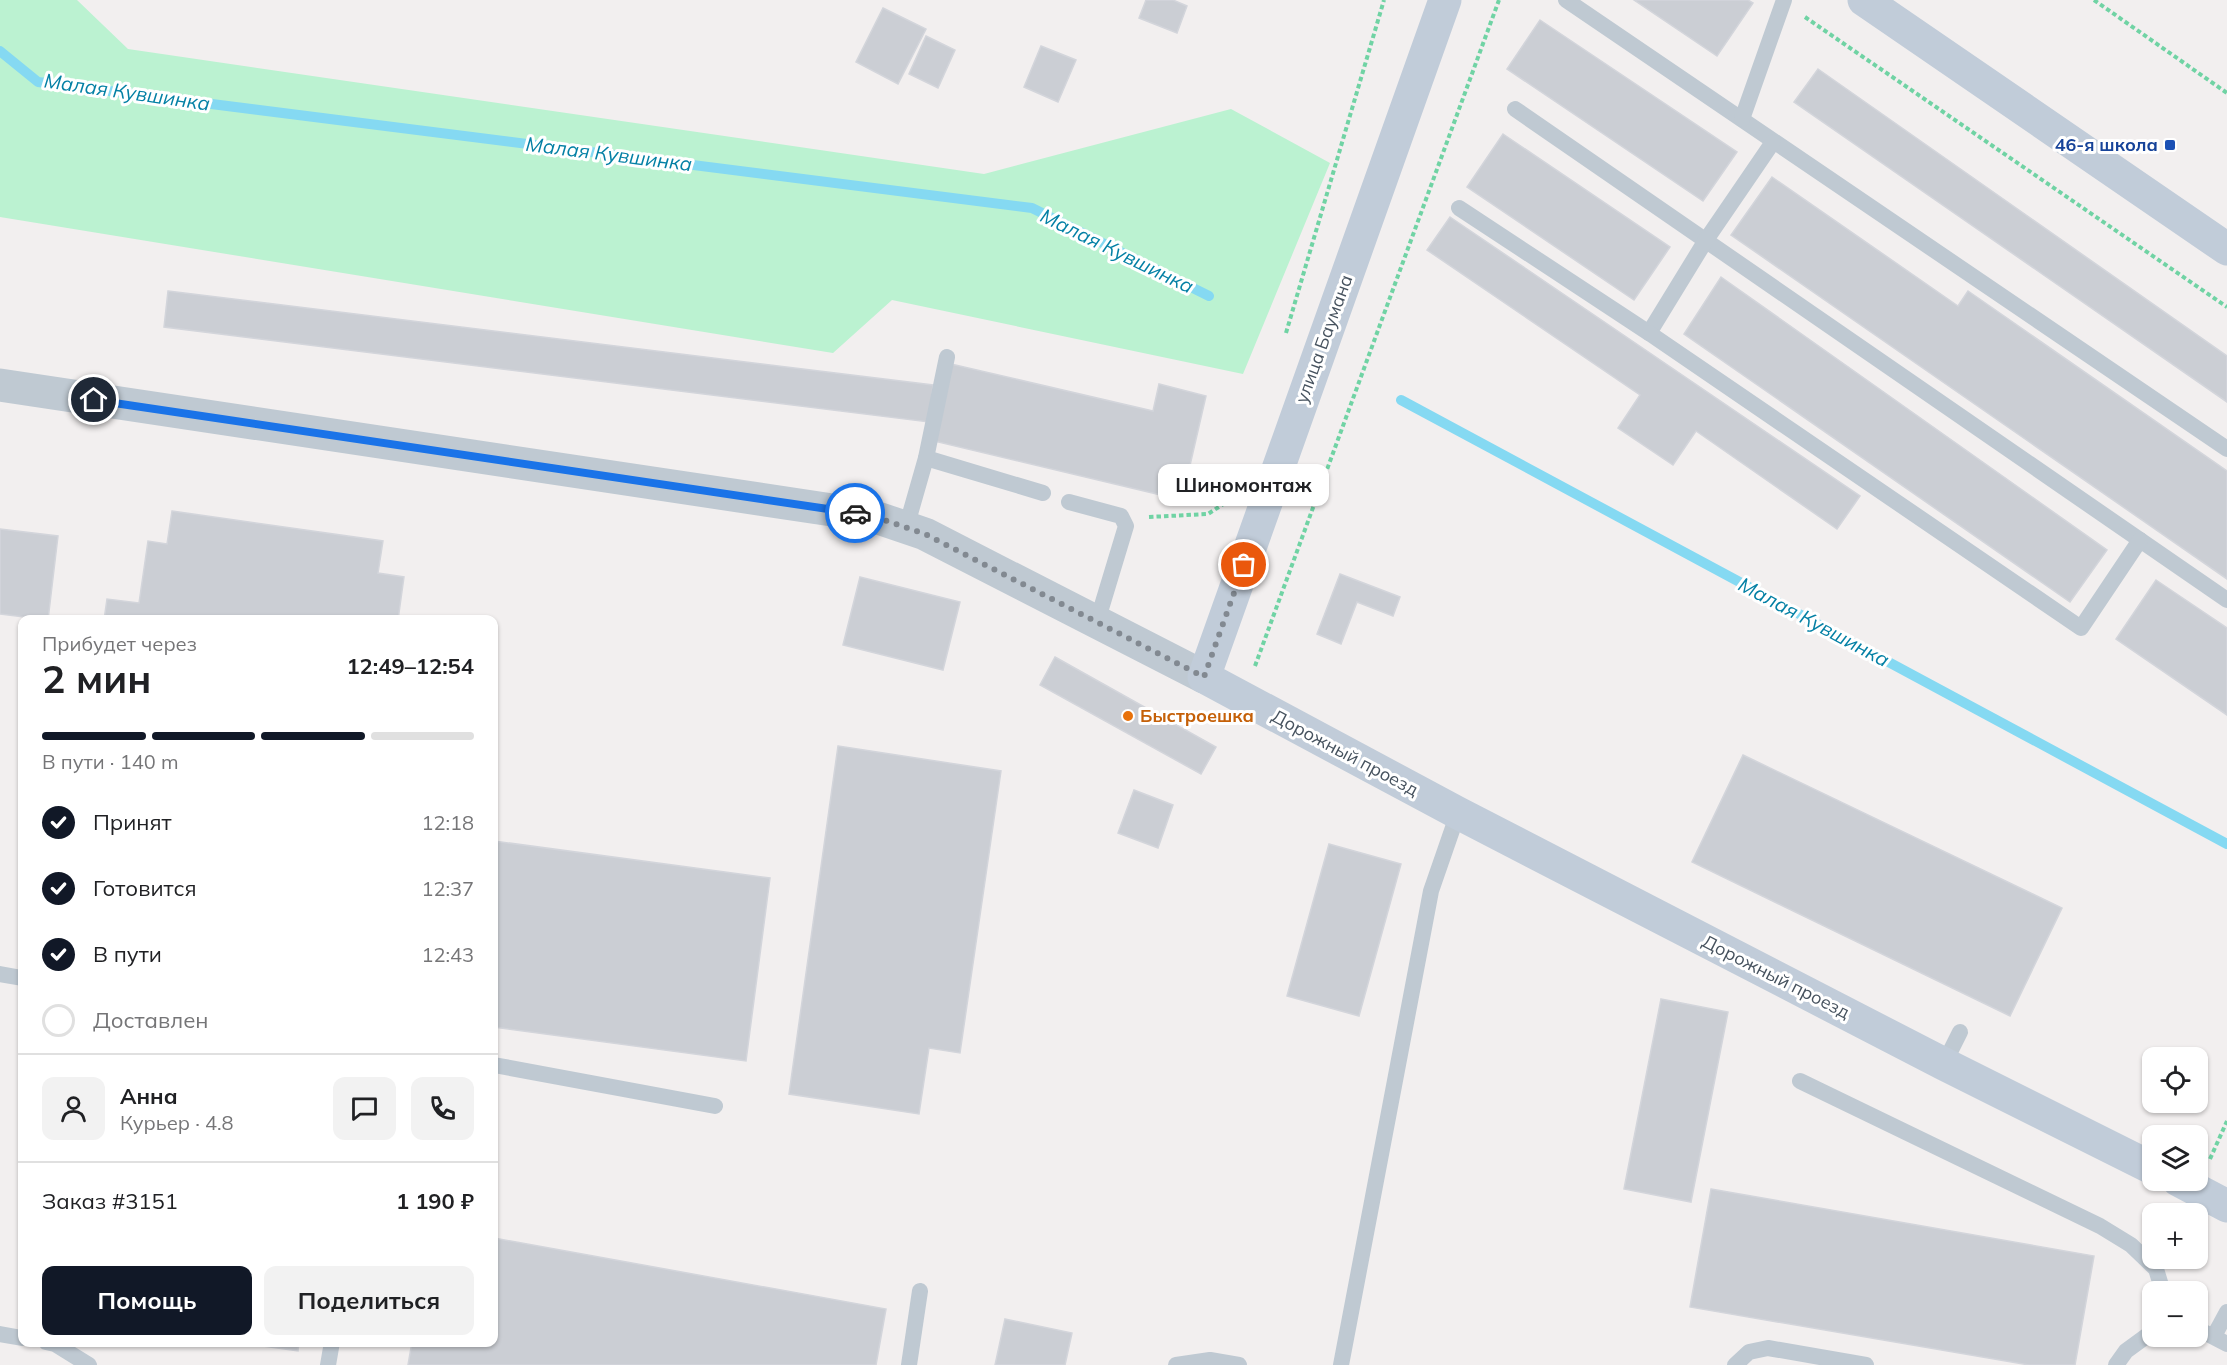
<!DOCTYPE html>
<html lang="ru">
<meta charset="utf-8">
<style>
:root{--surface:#fff;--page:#f2f2f2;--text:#202124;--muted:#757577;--line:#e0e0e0;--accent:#111827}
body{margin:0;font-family:Mulish,sans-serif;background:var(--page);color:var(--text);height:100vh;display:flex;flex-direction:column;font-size:22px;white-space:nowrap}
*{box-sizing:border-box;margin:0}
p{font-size:20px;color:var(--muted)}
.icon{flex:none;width:33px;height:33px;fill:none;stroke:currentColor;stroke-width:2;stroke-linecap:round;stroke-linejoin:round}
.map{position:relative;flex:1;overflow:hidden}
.side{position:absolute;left:18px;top:615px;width:480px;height:732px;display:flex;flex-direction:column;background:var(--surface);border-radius:12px;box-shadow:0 2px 4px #0004}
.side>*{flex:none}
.fabs{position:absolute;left:2142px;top:1047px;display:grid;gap:12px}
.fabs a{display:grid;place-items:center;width:66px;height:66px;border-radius:12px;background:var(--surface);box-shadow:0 2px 4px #0004;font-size:30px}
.pin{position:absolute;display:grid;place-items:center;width:51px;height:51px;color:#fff;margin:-26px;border:3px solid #fff;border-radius:50%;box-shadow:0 2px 6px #0007}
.courier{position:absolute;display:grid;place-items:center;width:60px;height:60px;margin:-30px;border:4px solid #1a73e8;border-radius:50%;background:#fff;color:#222;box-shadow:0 2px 8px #0007}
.bubble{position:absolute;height:42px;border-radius:12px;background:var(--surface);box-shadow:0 2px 4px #0004;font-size:20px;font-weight:700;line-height:42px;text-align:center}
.overview em{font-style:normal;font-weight:700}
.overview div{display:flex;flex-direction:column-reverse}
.overview{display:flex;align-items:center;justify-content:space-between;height:102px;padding:0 24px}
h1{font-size:39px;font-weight:700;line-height:45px}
.bar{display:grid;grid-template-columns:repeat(4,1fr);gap:9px 6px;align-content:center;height:72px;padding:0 24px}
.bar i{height:8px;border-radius:4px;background:var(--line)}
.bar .current{background:var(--accent)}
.bar p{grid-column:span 4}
.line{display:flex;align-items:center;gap:15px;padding:0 24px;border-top:2px solid var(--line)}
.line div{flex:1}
.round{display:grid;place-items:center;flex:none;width:63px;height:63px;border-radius:12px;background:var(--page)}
ol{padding:0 24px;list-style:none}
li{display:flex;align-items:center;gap:18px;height:66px}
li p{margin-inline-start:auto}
li .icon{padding:6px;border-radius:50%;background:var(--accent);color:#fff;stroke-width:4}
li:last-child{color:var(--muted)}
li i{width:33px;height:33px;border:3px solid var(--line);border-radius:50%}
.button{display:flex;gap:12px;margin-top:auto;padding:12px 24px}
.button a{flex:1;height:69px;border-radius:12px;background:var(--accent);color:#fff;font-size:24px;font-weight:700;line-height:69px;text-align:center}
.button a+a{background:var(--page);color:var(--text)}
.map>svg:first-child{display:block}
</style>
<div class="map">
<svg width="2227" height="1365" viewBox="0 0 2227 1365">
<rect width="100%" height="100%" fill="#f2efef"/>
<polygon fill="#bbf2d1" points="0,0 77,0 128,49 984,174 1231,109 1330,163 1243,374 892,300 833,353 0,217"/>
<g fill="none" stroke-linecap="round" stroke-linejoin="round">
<g stroke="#85d9f2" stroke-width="10">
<polyline points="0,51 38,82 1032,208 1209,296"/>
<polyline points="1401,400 2227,844"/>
</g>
</g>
<g fill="#cbced4" stroke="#d3d5db" stroke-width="1.5">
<polygon points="1146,0 1173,0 1187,6 1177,33 1139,18"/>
<polygon points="1634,0 1748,0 1753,3 1717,56"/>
<polygon points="883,8 926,29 898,84 856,62"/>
<polygon points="1540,20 1737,152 1703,201 1507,69"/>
<polygon points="926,36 955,50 938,88 909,74"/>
<polygon points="1041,46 1076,60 1058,102 1024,87"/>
<polygon points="1818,69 2227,356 2227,402 1794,102"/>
<polygon points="1503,134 1670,247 1634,300 1467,187"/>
<polygon points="1772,177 1958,306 1968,291 2227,471 2227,579 1731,235"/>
<polygon points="1450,217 1860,496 1837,529 1696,431 1673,465 1618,428 1640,395 1427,250"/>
<polygon points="1721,277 2107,550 2070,602 1684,334"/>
<polygon points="168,291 933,385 929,422 164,327"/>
<polygon points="951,364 1153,411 1159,384 1206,396 1182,500 934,441"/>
<polygon points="172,511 383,541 378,573 404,577 398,620 104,620 107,599 139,603 148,541 167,544"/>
<polygon points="0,529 58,536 48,620 0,614"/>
<polygon points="1340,574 1400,597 1393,616 1357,602 1341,644 1317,634"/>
<polygon points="860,577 960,602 943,670 843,645"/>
<polygon points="2156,580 2227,628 2227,715 2116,639"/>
<polygon points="1055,657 1216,747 1201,774 1040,685"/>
<polygon points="838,746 1001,771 960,1053 929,1048 919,1114 789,1094"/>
<polygon points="1743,755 2062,908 2010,1016 1692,862"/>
<polygon points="1134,790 1173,805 1158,848 1118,833"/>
<polygon points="494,841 770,878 746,1061 494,1027"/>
<polygon points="1329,844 1401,864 1359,1016 1287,996"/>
<polygon points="1661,999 1728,1012 1691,1202 1624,1189"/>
<polygon points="1711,1189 2094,1256 2075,1365 2029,1365 1690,1307"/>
<polygon points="494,1238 886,1309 876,1365 408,1365 412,1342 494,1342"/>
<polygon points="1005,1319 1072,1333 1065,1365 995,1365"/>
<polygon points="234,1342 299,1342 298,1351"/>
</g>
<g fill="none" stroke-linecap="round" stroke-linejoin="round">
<g stroke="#70d3a4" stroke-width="4" stroke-dasharray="4.5 3" stroke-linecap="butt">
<polyline points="2094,0 2227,93"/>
<polyline points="1805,17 2227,307"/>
<polyline points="1286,333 1384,0"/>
<polyline points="1149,517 1208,514 1228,501"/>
<polyline points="1255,666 1499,0"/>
<polyline points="2210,1159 2227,1121"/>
</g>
<g stroke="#bfc9d2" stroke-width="16">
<polyline points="1566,0 2227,449"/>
<polyline points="1515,109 2227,600"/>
<polyline points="1742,119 1784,0"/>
<polyline points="1459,208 1649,333 1706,240 1773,142"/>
<polyline points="1649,333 2081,628 2140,540"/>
<polyline points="926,458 1043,493"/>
<polyline points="1069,502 1121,516 1126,526 1097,622"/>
<polyline points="906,528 926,458 947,357"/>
<polyline points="0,974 22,978"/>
<polyline points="1944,1064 1960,1032"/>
<polyline points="494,1065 715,1106"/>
<polyline points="1800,1081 2100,1226 2131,1245 2156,1269 2163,1292"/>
<polyline points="2198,1329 2227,1344"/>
<polyline points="0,1334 22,1338"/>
<polyline points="2214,1336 2227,1312"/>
<polyline points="46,1342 55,1344 89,1365"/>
<polyline points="328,1365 332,1342"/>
<polyline points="909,1365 920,1291"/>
<polyline points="1176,1365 1210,1360 1239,1365"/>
<polyline points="1341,1365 1431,891 1458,813"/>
<polyline points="1735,1365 1749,1352 1768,1348 1866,1365"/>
<polyline points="2116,1365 2126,1351 2152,1332"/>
</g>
<polyline stroke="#bfc9d2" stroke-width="33" points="0,385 872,516 925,534 1204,677"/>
<g stroke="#c1ccd9" stroke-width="33">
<polyline points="1445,0 1204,677 1458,813 1944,1064 2152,1168"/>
<polyline points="1864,0 2227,249"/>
<polyline points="2178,1180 2227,1206"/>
</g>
</g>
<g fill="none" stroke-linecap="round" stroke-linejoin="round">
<polyline stroke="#828991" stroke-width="6" stroke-dasharray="0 10.8" points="855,513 872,516 925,534 1204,677 1244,565"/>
<polyline stroke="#1a73e8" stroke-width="8" points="94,400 855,513"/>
</g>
<rect fill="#1a4fb4" stroke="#fff" stroke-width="2" x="2164" y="139" width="12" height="12" rx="3"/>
<circle fill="#e8710a" stroke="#fff" stroke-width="2" cx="1128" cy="716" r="6"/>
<g text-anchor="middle" stroke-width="6" stroke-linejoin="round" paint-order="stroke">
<g font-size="18" font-weight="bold" fill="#164399" stroke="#fff" text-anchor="end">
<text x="2158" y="151">46-я школа</text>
</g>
<g font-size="18" fill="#46525e" stroke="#fff">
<text transform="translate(1324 339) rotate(-70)" y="6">улица Баумана</text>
<text transform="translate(1345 753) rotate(28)" y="6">Дорожный проезд</text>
<text transform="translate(1776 977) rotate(27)" y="6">Дорожный проезд</text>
</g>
<g font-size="18" font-weight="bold" fill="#c56008" stroke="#fff" text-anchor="start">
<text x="1140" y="722">Быстроешка</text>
</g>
<g font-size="20" font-style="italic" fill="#0480a5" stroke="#fff">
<text transform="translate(127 92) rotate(8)" y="7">Малая Кувшинка</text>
<text transform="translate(609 154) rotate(7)" y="7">Малая Кувшинка</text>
<text transform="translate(1117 251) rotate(26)" y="7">Малая Кувшинка</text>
<text transform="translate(1814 622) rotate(28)" y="7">Малая Кувшинка</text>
</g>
</g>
</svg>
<div class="fabs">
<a><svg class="icon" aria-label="locate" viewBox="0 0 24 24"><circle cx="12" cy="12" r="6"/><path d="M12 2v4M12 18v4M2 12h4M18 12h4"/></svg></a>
<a><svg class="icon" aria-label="layers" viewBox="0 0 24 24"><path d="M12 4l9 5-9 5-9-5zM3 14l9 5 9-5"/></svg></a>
<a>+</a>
<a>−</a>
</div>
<div class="pin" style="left:1244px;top:565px;background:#ea580c"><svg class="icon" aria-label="bag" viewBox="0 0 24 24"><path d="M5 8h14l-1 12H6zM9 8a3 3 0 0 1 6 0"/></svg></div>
<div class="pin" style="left:94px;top:400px;background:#1f2937"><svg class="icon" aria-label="home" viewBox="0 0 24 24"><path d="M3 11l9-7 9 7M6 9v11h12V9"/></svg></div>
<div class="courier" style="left:855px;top:513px"><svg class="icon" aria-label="car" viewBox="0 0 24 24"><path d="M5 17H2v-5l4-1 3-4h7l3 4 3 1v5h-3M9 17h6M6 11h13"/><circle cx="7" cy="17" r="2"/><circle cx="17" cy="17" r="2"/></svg></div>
<div class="bubble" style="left:1158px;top:464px;width:171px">Шиномонтаж</div>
<section class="side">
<div class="overview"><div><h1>2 мин</h1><p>Прибудет через</p></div><em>12:49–12:54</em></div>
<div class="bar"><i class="current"></i><i class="current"></i><i class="current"></i><i></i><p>В пути · 140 m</p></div>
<ol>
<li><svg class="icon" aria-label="check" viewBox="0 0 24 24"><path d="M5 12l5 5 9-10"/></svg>Принят<p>12:18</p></li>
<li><svg class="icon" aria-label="check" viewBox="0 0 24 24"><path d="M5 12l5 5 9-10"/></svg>Готовится<p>12:37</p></li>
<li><svg class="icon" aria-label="check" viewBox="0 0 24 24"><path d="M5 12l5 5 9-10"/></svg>В пути<p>12:43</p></li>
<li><i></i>Доставлен</li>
</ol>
<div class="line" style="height:108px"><a class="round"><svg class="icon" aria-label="person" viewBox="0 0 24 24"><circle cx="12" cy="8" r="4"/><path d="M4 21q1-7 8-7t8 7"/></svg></a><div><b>Анна</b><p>Курьер · 4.8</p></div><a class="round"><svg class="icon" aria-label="chat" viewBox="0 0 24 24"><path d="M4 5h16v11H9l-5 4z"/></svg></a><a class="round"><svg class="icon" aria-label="phone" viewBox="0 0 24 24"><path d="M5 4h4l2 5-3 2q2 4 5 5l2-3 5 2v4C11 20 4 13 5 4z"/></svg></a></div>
<div class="line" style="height:78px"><div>Заказ #3151</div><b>1 190 ₽</b></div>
<div class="button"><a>Помощь</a><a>Поделиться</a></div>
</section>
</div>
